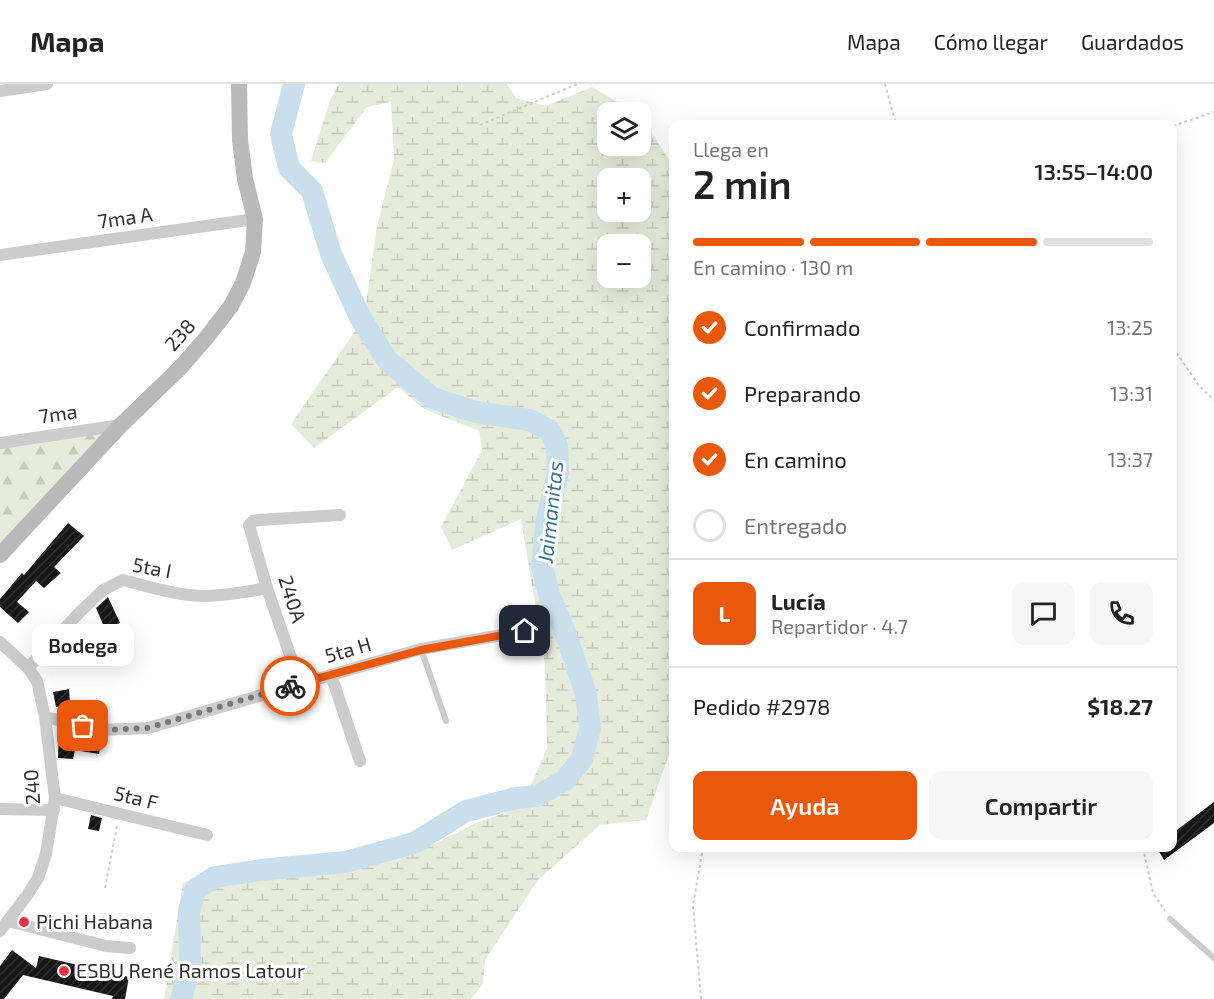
<!DOCTYPE html>
<html lang="es">
<meta charset="utf-8">
<style>
:root{--surface:#fff;--page:#f6f6f6;--text:#222;--muted:#767676;--line:#e0e0e0;--accent:#ea580c}
body{margin:0;font-family:"Exo 2",sans-serif;background:var(--page);color:var(--text);height:100vh;display:flex;flex-direction:column;font-size:22px;white-space:nowrap}
*{box-sizing:border-box;margin:0}
p{font-size:20px;color:var(--muted)}
.icon{flex:none;width:33px;height:33px;fill:none;stroke:currentColor;stroke-width:2;stroke-linecap:round;stroke-linejoin:round}
.map{position:relative;flex:1;overflow:hidden}
.sheet{position:absolute;left:669px;top:36px;width:508px;height:732px;display:flex;flex-direction:column;background:var(--surface);border-radius:12px;box-shadow:0 6px 24px #0002}
.sheet>*{flex:none}
.controls{position:absolute;left:597px;top:18px;display:grid;gap:12px}
.controls a{display:grid;place-items:center;width:54px;height:54px;border-radius:12px;background:var(--surface);box-shadow:0 6px 24px #0002;font-size:30px}
.pin{position:absolute;display:grid;place-items:center;width:51px;height:51px;color:#fff;margin:-26px;border-radius:12px;box-shadow:0 3px 9px #0006}
.courier{position:absolute;display:grid;place-items:center;width:60px;height:60px;margin:-30px;border:4px solid #ea580c;border-radius:50%;background:#fff;color:#222;box-shadow:0 2px 8px #0007}
.bubble{position:absolute;height:42px;border-radius:12px;background:var(--surface);box-shadow:0 6px 24px #0002;font-size:20px;font-weight:600;line-height:42px;text-align:center}
.headline em{font-style:normal;font-weight:600}
.headline div{display:flex;flex-direction:column-reverse}
.headline{display:flex;align-items:center;justify-content:space-between;height:102px;padding:0 24px}
h1{font-size:39px;font-weight:600;line-height:45px}
.bar{display:grid;grid-template-columns:repeat(4,1fr);gap:9px 6px;align-content:center;height:72px;padding:0 24px}
.bar i{height:8px;border-radius:4px;background:var(--line)}
.bar .active{background:var(--accent)}
.bar p{grid-column:span 4}
.line{display:flex;align-items:center;gap:15px;padding:0 24px;border-top:2px solid var(--line)}
.line div{flex:1}
.round{display:grid;place-items:center;flex:none;width:63px;height:63px;border-radius:12px;background:var(--page)}
ol{padding:0 24px;list-style:none}
li{display:flex;align-items:center;gap:18px;height:66px}
li p{margin-inline-start:auto}
li .icon{padding:6px;border-radius:50%;background:var(--accent);color:#fff;stroke-width:4}
li:last-child{color:var(--muted)}
li i{width:33px;height:33px;border:3px solid var(--line);border-radius:50%}
.button{display:flex;gap:12px;margin-top:auto;padding:12px 24px}
.button a{flex:1;height:69px;border-radius:12px;background:var(--accent);color:#fff;font-size:24px;font-weight:600;line-height:69px;text-align:center}
.button a+a{background:var(--page);color:var(--text)}
header{display:flex;align-items:center;gap:36px;box-sizing:border-box;height:84px;padding:0 30px;background:var(--surface);border-bottom:2px solid var(--line)}
header strong{font-size:28px}
nav{display:flex;gap:33px;margin-inline-start:auto;font-size:21px}
.map>svg:first-child{display:block}
</style>
<header>
<strong>Mapa</strong>
<nav><a>Mapa</a><a>Cómo llegar</a><a>Guardados</a></nav>
</header>
<div class="map">
<svg width="1214" height="915" viewBox="0 0 1214 915">
<defs>
<pattern id="forest-firs" width="22" height="20" patternUnits="userSpaceOnUse" patternTransform="scale(1.5)"><rect width="22" height="20" fill="#e6ecdc"/><path d="M5 1l3.5 6h-7zM16 11l3.5 6h-7z" fill="#c6cbbd"/></pattern>
<pattern id="wetland-marsh" width="20" height="14" patternUnits="userSpaceOnUse" patternTransform="scale(1.5)"><rect width="20" height="14" fill="#e6ecdc"/><path d="M1 5h8M5 5V1M11 12h8M15 12V8" fill="none" stroke="#c6cbbd"/></pattern>
<pattern id="building-hatch" width="6" height="6" patternUnits="userSpaceOnUse" patternTransform="scale(1.5)"><rect width="6" height="6" fill="#161616"/><path d="M-1 1l2-2M0 6l6-6M5 7l2-2" fill="none" stroke="#303030"/></pattern>
</defs>
<rect width="100%" height="100%" fill="#fff"/>
<polygon fill="url(#forest-firs)" points="121,341 0,470 0,359"/>
<path fill="url(#wetland-marsh)" fill-rule="evenodd" d="M339 0H507L516 14 546 22 592 3 634 28H608V62H640L641 32 673 82 674 284 669 330 674 331 673 668 669 670 646 736 600 741 538 796 485 876 483 900 471 915H164L183 798 249 789 345 786 414 770 474 740 521 723 547 664 545 580 521 435 452 466 441 443 482 366 479 347 424 325 398 303 314 364 291 340 364 234 377 142 394 76 391 18 367 23 325 79 311 77 330 16ZM608 94H640V128H608ZM608 160H640V194H608Z"/>
<g fill="none" stroke-linecap="round" stroke-linejoin="round">
<polyline stroke="#c9e0ec" stroke-width="22" points="181,915 190,882 189,828 195,806 215,793 261,786 345,778 414,759 466,727 516,714 537,712 565,696 582,675 590,644 586,610 565,548 550,513 542,483 547,435 558,388 557,362 550,347 530,336 476,328 432,314 387,276 360,233 331,170 312,107 289,84 281,50 294,0"/>
</g>
<g fill="url(#building-hatch)">
<polygon points="68,439 84,452 54,483 61,489 44,504 36,497 17,518 29,528 18,539 0,523 0,515 22,489 24,491"/>
<polygon points="108,513 120,539 105,545 96,524"/>
<polygon points="73,547 83,558 68,572 60,562"/>
<polygon points="69,605 70,621 56,623 53,608"/>
<polygon points="59,645 102,654 99,670 75,666 73,675 58,674"/>
<polygon points="1214,718 1214,739 1164,776 1157,764 1173,764 1173,749"/>
<polygon points="91,731 102,734 99,747 88,745"/>
<polygon points="12,866 36,884 39,872 129,893 125,915 112,915 113,912 23,891 4,915 0,915 0,882"/>
</g>
<g fill="none" stroke-linecap="round" stroke-linejoin="round">
<g stroke="#ccc" stroke-width="2" stroke-dasharray="3 3" stroke-linecap="butt">
<polyline points="885,0 896,40"/>
<polyline points="480,41 577,0"/>
<polyline points="1173,42 1214,28"/>
<polyline points="1173,264 1200,303 1214,316"/>
<polyline points="1143,764 1153,809 1165,827"/>
<polyline points="105,804 117,742"/>
<polyline points="701,915 693,821 703,764"/>
</g>
<g stroke="#ccc" stroke-width="6">
<polyline points="421,565 446,637"/>
<polyline points="1170,835 1214,874"/>
</g>
<g stroke="#ccc" stroke-width="12">
<polyline points="0,7 47,0"/>
<polyline points="0,171 255,135"/>
<polyline points="0,359 121,341"/>
<polyline points="0,558 28,584 37,597 45,633 55,714 46,770 38,794 28,810 0,847"/>
<path d="M28 584 78 530 103 506 123 496C150 503 178 512 206 512 227 511 247 508 267 504"/>
<polyline points="331,591 360,677"/>
<polyline points="300,600 267,504 249,441 253,437 259,436 340,431"/>
<polyline points="45,633 102,646 148,644 421,565 525,547"/>
<polyline points="55,714 207,751"/>
<polyline points="0,725 54,726"/>
<polyline points="8,837 106,862 130,864"/>
</g>
<polyline stroke="#b9b9b9" stroke-width="16" points="0,471 121,341 181,283 207,253 231,222 243,199 253,168 255,135 245,95 240,56 239,0"/>
</g>
<g fill="none" stroke-linecap="round" stroke-linejoin="round">
<polyline stroke="#787878" stroke-width="6" stroke-dasharray="0 10.8" points="83,642 102,646 148,644 290,602"/>
<polyline stroke="#ea580c" stroke-width="8" points="290,602 421,566 525,547"/>
</g>
<g fill="#e53249" stroke="#fff" stroke-width="2">
<circle cx="24" cy="838" r="6"/>
<circle cx="64" cy="887" r="6"/>
</g>
<g text-anchor="middle" stroke-width="6" stroke-linejoin="round" paint-order="stroke">
<g font-size="20" fill="#2f2f2f" stroke="#fff">
<text transform="translate(125 134) rotate(-8)" y="7">7ma A</text>
<text transform="translate(180 251) rotate(-49)" y="7">238</text>
<text transform="translate(58 330) rotate(-8)" y="7">7ma</text>
<text transform="translate(152 484) rotate(11)" y="7">5ta I</text>
<text transform="translate(292 515) rotate(72)" y="7">240A</text>
<text transform="translate(348 566) rotate(-16)" y="7">5ta H</text>
<text transform="translate(32 703) rotate(-94)" y="7">240</text>
<text transform="translate(136 714) rotate(14)" y="7">5ta F</text>
</g>
<g font-size="20" fill="#2f2f2f" stroke="#fff" text-anchor="start">
<text x="36" y="845">Pichi Habana</text>
<text x="76" y="894">ESBU René Ramos Latour</text>
</g>
<g font-size="21" font-style="italic" fill="#3d7591" stroke="#fff">
<text transform="translate(551 428) rotate(-84)" y="7">Jaimanitas</text>
</g>
</g>
</svg>
<div class="controls">
<a><svg class="icon" aria-label="layers" viewBox="0 0 24 24"><path d="M12 4l9 5-9 5-9-5zM3 14l9 5 9-5"/></svg></a>
<a>+</a>
<a>−</a>
</div>
<div class="pin" style="left:83px;top:642px;background:#ea580c"><svg class="icon" aria-label="bag" viewBox="0 0 24 24"><path d="M5 8h14l-1 12H6zM9 8a3 3 0 0 1 6 0"/></svg></div>
<div class="pin" style="left:525px;top:547px;background:#1f2937"><svg class="icon" aria-label="home" viewBox="0 0 24 24"><path d="M3 11l9-7 9 7M6 9v11h12V9"/></svg></div>
<div class="courier" style="left:290px;top:602px"><svg class="icon" aria-label="bike" viewBox="0 0 24 24"><circle cx="6" cy="16" r="4"/><circle cx="18" cy="16" r="4"/><path d="M6 16l4-8h5l3 8M10 8l3 8H6M13 5h3"/></svg></div>
<div class="bubble" style="left:32px;top:540px;width:102px">Bodega</div>
<section class="sheet">
<div class="headline"><div><h1>2 min</h1><p>Llega en</p></div><em>13:55–14:00</em></div>
<div class="bar"><i class="active"></i><i class="active"></i><i class="active"></i><i></i><p>En camino · 130 m</p></div>
<ol>
<li><svg class="icon" aria-label="check" viewBox="0 0 24 24"><path d="M5 12l5 5 9-10"/></svg>Confirmado<p>13:25</p></li>
<li><svg class="icon" aria-label="check" viewBox="0 0 24 24"><path d="M5 12l5 5 9-10"/></svg>Preparando<p>13:31</p></li>
<li><svg class="icon" aria-label="check" viewBox="0 0 24 24"><path d="M5 12l5 5 9-10"/></svg>En camino<p>13:37</p></li>
<li><i></i>Entregado</li>
</ol>
<div class="line" style="height:108px"><b class="round" style="background:var(--accent);color:#fff">L</b><div><b>Lucía</b><p>Repartidor · 4.7</p></div><a class="round"><svg class="icon" aria-label="chat" viewBox="0 0 24 24"><path d="M4 5h16v11H9l-5 4z"/></svg></a><a class="round"><svg class="icon" aria-label="phone" viewBox="0 0 24 24"><path d="M5 4h4l2 5-3 2q2 4 5 5l2-3 5 2v4C11 20 4 13 5 4z"/></svg></a></div>
<div class="line" style="height:78px"><div>Pedido #2978</div><b>$18.27</b></div>
<div class="button"><a>Ayuda</a><a>Compartir</a></div>
</section>
</div>
